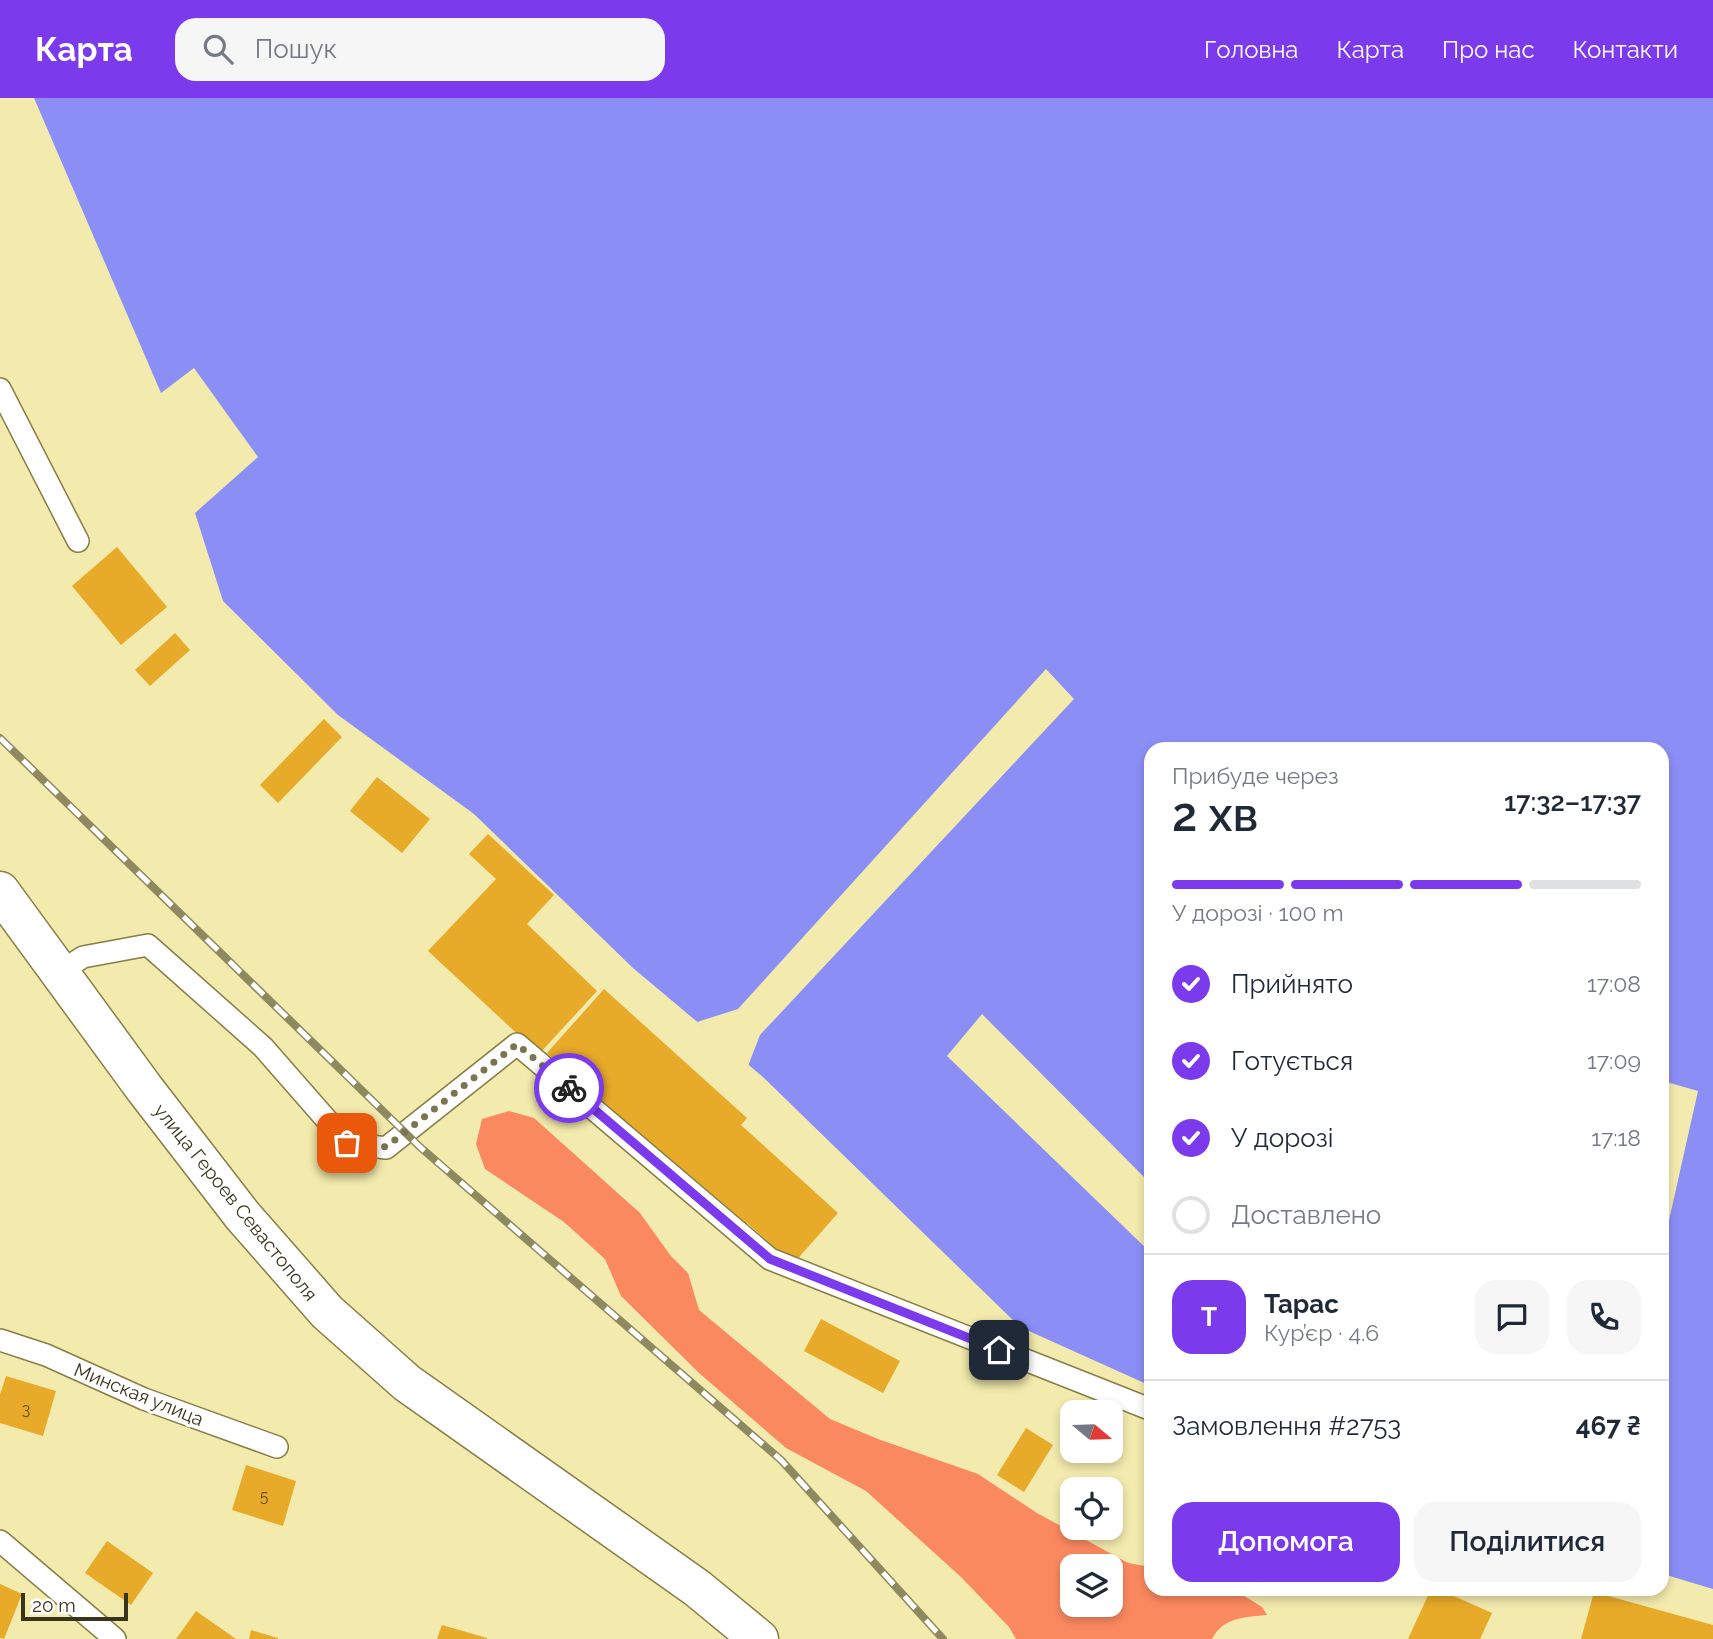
<!DOCTYPE html>
<html lang="uk">
<meta charset="utf-8">
<style>
:root{--surface:#fff;--page:#f6f6f7;--text:#1f2937;--muted:#747a83;--line:#e0e1e3;--accent:#7c3aed}
body{margin:0;font-family:Raleway,sans-serif;background:var(--page);color:var(--text);height:100vh;display:flex;flex-direction:column;font-size:26px;white-space:nowrap}
*{box-sizing:border-box;margin:0}
p{font-size:23px;color:var(--muted)}
.icon{flex:none;width:38px;height:38px;fill:none;stroke:currentColor;stroke-width:2;stroke-linecap:round;stroke-linejoin:round}
.map{position:relative;flex:1;overflow:hidden}
.sheet{position:absolute;left:1144px;top:644px;width:525px;height:854px;display:flex;flex-direction:column;background:var(--surface);border-radius:21px;box-shadow:0 4px 10px #0003}
.sheet>*{flex:none}
.needle{width:46px;rotate:109deg}
.controls{position:absolute;left:1060px;top:1302px;display:grid;gap:14px}
.controls a{display:grid;place-items:center;width:63px;height:63px;border-radius:14px;background:var(--surface);box-shadow:0 4px 10px #0003;font-size:35px}
.scale{position:absolute;left:21px;bottom:18px;width:107px;box-sizing:border-box;padding-left:7px;border:4px solid #39351d;border-top:0;font-size:19px;line-height:24px;white-space:nowrap;color:#39351d;-webkit-text-stroke:5px #fff;paint-order:stroke}
.pin{position:absolute;display:grid;place-items:center;width:60px;height:60px;color:#fff;margin:-30px;border-radius:14px;box-shadow:0 4px 10px #0006}
.courier{position:absolute;display:grid;place-items:center;width:70px;height:70px;margin:-35px;border:5px solid #7c3aed;border-radius:50%;background:#fff;color:#222;box-shadow:0 2px 9px #0007}
.head em{font-style:normal;font-weight:600}
.head div{display:flex;flex-direction:column-reverse}
.head{display:flex;align-items:center;justify-content:space-between;height:119px;padding:0 28px}
h1{font-size:46px;font-weight:600;line-height:52px}
.bar{display:grid;grid-template-columns:repeat(4,1fr);gap:10px 7px;align-content:center;height:84px;padding:0 28px}
.bar i{height:9px;border-radius:5px;background:var(--line)}
.bar .on{background:var(--accent)}
.bar p{grid-column:span 4}
.line{display:flex;align-items:center;gap:18px;padding:0 28px;border-top:2px solid var(--line)}
.line div{flex:1}
.round{display:grid;place-items:center;flex:none;width:74px;height:74px;border-radius:21px;background:var(--page)}
ol{padding:0 28px;list-style:none}
li{display:flex;align-items:center;gap:21px;height:77px}
li p{margin-inline-start:auto}
li .icon{padding:7px;border-radius:50%;background:var(--accent);color:#fff;stroke-width:4}
li:last-child{color:var(--muted)}
li i{width:38px;height:38px;border:4px solid var(--line);border-radius:50%}
.action{display:flex;gap:14px;margin-top:auto;padding:14px 28px}
.action a{flex:1;height:80px;border-radius:21px;background:var(--accent);color:#fff;font-size:28px;font-weight:600;line-height:80px;text-align:center}
.action a+a{background:var(--page);color:var(--text)}
header{display:flex;align-items:center;gap:42px;box-sizing:border-box;height:98px;padding:0 35px;background:var(--accent);color:#fff}
header strong{font-size:33px}
nav{display:flex;gap:38px;margin-inline-start:auto;font-size:24px}
.search{width:490px;height:63px;background:var(--page);display:flex;align-items:center;gap:18px;box-sizing:border-box;padding:0 24px;border-radius:21px;color:var(--muted);font-size:26px}
.map>svg:first-child{display:block}
</style>
<header>
<strong>Карта</strong>
<div class="search"><svg class="icon" aria-label="search" viewBox="0 0 24 24"><circle cx="10" cy="10" r="6"/><path d="M15 15l6 6"/></svg>Пошук</div>
<nav><a>Головна</a><a>Карта</a><a>Про нас</a><a>Контакти</a></nav>
</header>
<div class="map">
<svg width="1713" height="1541" viewBox="0 0 1713 1541">
<rect width="100%" height="100%" fill="#f3eaad"/>
<path fill="#fb895f" fill-rule="evenodd" d="M509 1013 534 1020 640 1115 670 1157 688 1175 699 1212 830 1321 878 1341 978 1376 1037 1415 1128 1465 1151 1469 1152 1491H1233L1262 1509 1267 1517C1246 1519 1223 1519 1212 1541H1016L1009 1529 961 1479 866 1393 786 1350 699 1275 621 1198 605 1161 564 1124 485 1071 476 1046 482 1021ZM1073 1468H1111V1507H1073Z"/>
<polygon fill="#8b8ef5" points="34,0 1713,0 1713,1491 1663,1476 1662,651 1152,651 1151,1288 1020,1229 763,979 633,870 474,716 338,617 223,503 195,415 258,359 194,270 161,295"/>
<g fill="#f3eaad">
<polygon points="1046,571 1074,601 760,937 748,968 697,924 738,911"/>
<polygon points="982,916 1151,1086 1151,1155 947,958"/>
<polygon points="1663,983 1698,993 1663,1149 1662,983"/>
</g>
<g fill="#e7aa29">
<polygon points="117,449 167,509 121,547 72,488"/>
<polygon points="175,535 190,552 150,588 135,572"/>
<polygon points="324,621 342,639 278,705 260,687"/>
<polygon points="377,679 430,721 402,755 350,713"/>
<polygon points="488,736 554,797 527,826 597,893 539,956 428,853 496,781 469,756"/>
<polygon points="604,891 747,1020 741,1027 838,1115 793,1166 747,1125 742,1132 547,955"/>
<polygon points="821,1221 900,1263 883,1295 804,1253"/>
<polygon points="6,1278 56,1293 43,1338 0,1325 0,1297"/>
<polygon points="1026,1330 1053,1347 1024,1394 997,1377"/>
<polygon points="246,1367 296,1383 283,1428 232,1412"/>
<polygon points="107,1443 153,1475 131,1507 85,1475"/>
<polygon points="0,1486 22,1496 4,1541 0,1540"/>
<polygon points="1431,1491 1438,1491 1492,1515 1480,1541 1408,1541"/>
<polygon points="1594,1494 1713,1527 1713,1541 1581,1541"/>
<polygon points="196,1513 236,1541 176,1541"/>
<polygon points="442,1527 487,1540 487,1541 437,1541"/>
<polygon points="251,1532 278,1540 278,1541 249,1541"/>
</g>
<g fill="none" stroke-linecap="round" stroke-linejoin="round">
<defs>
<g id="lane">
<polyline points="0,291 78,443"/>
<polyline points="60,874 83,859 148,847 263,949 347,1045 386,1050 517,946 770,1161 1152,1312"/>
<polyline points="0,1242 46,1257 144,1301 277,1349"/>
<polyline points="0,1443 115,1541"/>
</g>
<polyline id="primary" points="0,793 144,990 242,1117 327,1214 407,1285 697,1490 759,1541"/>
</defs>
<use href="#lane" stroke="#877e45" stroke-width="24"/>
<use href="#primary" stroke="#877e45" stroke-width="41"/>
<use href="#lane" stroke="#fff" stroke-width="21"/>
<use href="#primary" stroke="#fff" stroke-width="38"/>
<defs>
<polyline id="rail" points="0,640 420,1049 781,1362 943,1541"/>
</defs>
<use href="#rail" stroke="#8f8960" stroke-width="8"/>
<use href="#rail" stroke="#fff" stroke-width="5" stroke-dasharray="16" stroke-linecap="butt"/>
</g>
<g fill="none" stroke-linecap="round" stroke-linejoin="round">
<polyline stroke="#7a744f" stroke-width="7" stroke-dasharray="0 12.6" points="347,1045 386,1049 517,946 569,990"/>
<polyline stroke="#7c3aed" stroke-width="9" points="569,990 770,1161 999,1252"/>
</g>
<g text-anchor="middle" stroke-width="6" stroke-linejoin="round" paint-order="stroke">
<g font-size="16" fill="#645220">
<text x="26" y="1317">3</text>
<text x="264" y="1404">5</text>
</g>
<g font-size="19" fill="#39351d" stroke="#fff">
<text transform="translate(236 1104) rotate(51)" y="7">улица Героев Севастополя</text>
<text transform="translate(139 1296) rotate(22)" y="7">Минская улица</text>
</g>
</g>
</svg>
<div class="controls">
<a><svg class="needle" viewBox="-14 -14 28 28"><path d="M0-13l5 13h-10z" fill="#e53935"/><path d="M0 13l5-13h-10z" fill="#747a83"/></svg></a>
<a><svg class="icon" aria-label="locate" viewBox="0 0 24 24"><circle cx="12" cy="12" r="6"/><path d="M12 2v4M12 18v4M2 12h4M18 12h4"/></svg></a>
<a><svg class="icon" aria-label="layers" viewBox="0 0 24 24"><path d="M12 4l9 5-9 5-9-5zM3 14l9 5 9-5"/></svg></a>
</div>
<div class="scale">20 m</div>
<div class="pin" style="left:347px;top:1045px;background:#ea580c"><svg class="icon" aria-label="bag" viewBox="0 0 24 24"><path d="M5 8h14l-1 12H6zM9 8a3 3 0 0 1 6 0"/></svg></div>
<div class="pin" style="left:999px;top:1252px;background:#1f2937"><svg class="icon" aria-label="home" viewBox="0 0 24 24"><path d="M3 11l9-7 9 7M6 9v11h12V9"/></svg></div>
<div class="courier" style="left:569px;top:990px"><svg class="icon" aria-label="bike" viewBox="0 0 24 24"><circle cx="6" cy="16" r="4"/><circle cx="18" cy="16" r="4"/><path d="M6 16l4-8h5l3 8M10 8l3 8H6M13 5h3"/></svg></div>
<section class="sheet">
<div class="head"><div><h1>2 хв</h1><p>Прибуде через</p></div><em>17:32–17:37</em></div>
<div class="bar"><i class="on"></i><i class="on"></i><i class="on"></i><i></i><p>У дорозі · 100 m</p></div>
<ol>
<li><svg class="icon" aria-label="check" viewBox="0 0 24 24"><path d="M5 12l5 5 9-10"/></svg>Прийнято<p>17:08</p></li>
<li><svg class="icon" aria-label="check" viewBox="0 0 24 24"><path d="M5 12l5 5 9-10"/></svg>Готується<p>17:09</p></li>
<li><svg class="icon" aria-label="check" viewBox="0 0 24 24"><path d="M5 12l5 5 9-10"/></svg>У дорозі<p>17:18</p></li>
<li><i></i>Доставлено</li>
</ol>
<div class="line" style="height:126px"><b class="round" style="background:var(--accent);color:#fff">Т</b><div><b>Тарас</b><p>Кур’єр · 4.6</p></div><a class="round"><svg class="icon" aria-label="chat" viewBox="0 0 24 24"><path d="M4 5h16v11H9l-5 4z"/></svg></a><a class="round"><svg class="icon" aria-label="phone" viewBox="0 0 24 24"><path d="M5 4h4l2 5-3 2q2 4 5 5l2-3 5 2v4C11 20 4 13 5 4z"/></svg></a></div>
<div class="line" style="height:91px"><div>Замовлення #2753</div><b>467 ₴</b></div>
<div class="action"><a>Допомога</a><a>Поділитися</a></div>
</section>
</div>
